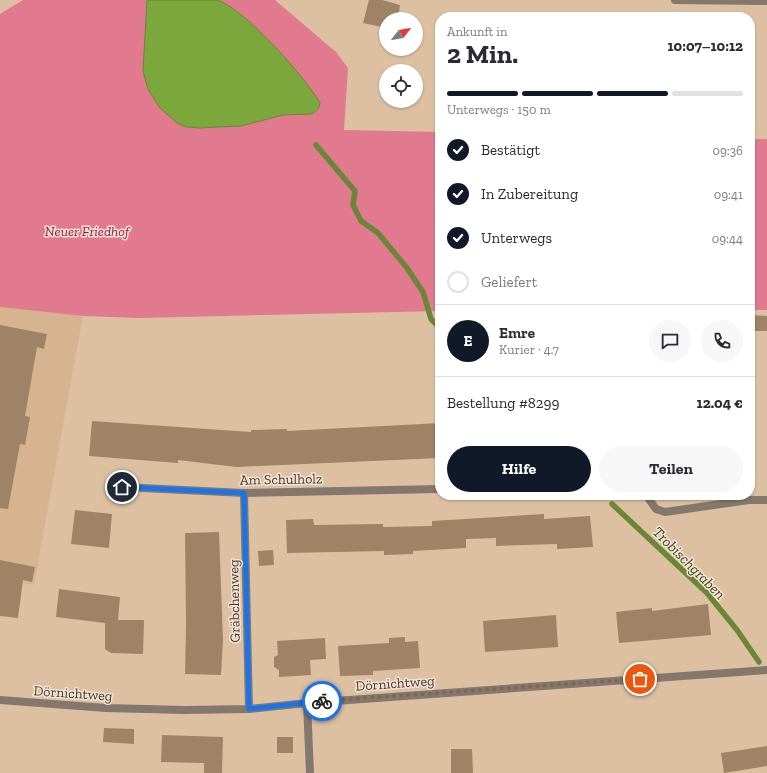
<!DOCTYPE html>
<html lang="de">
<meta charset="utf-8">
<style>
:root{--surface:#fff;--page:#f7f7f7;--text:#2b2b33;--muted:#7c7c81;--line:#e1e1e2;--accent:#111827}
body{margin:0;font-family:"Zilla Slab",serif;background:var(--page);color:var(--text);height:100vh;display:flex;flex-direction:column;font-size:15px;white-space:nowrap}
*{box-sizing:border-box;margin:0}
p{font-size:13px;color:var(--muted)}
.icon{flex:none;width:22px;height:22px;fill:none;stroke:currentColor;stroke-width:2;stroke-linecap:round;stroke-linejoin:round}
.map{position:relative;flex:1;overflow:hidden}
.sheet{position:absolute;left:435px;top:12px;width:320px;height:488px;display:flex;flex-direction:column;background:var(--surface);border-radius:16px;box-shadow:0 1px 3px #0004}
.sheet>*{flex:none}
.needle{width:26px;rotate:59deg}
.fabs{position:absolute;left:379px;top:12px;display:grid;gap:8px}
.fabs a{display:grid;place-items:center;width:44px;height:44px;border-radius:50%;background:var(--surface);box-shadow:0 1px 3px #0004;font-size:20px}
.pin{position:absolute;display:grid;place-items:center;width:34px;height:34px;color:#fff;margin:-17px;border:2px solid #fff;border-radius:50%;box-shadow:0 1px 4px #0007}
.courier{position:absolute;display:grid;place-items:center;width:40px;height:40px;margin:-20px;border:3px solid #1a73e8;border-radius:50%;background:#fff;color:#222;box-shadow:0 1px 5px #0007}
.summary em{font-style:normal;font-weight:700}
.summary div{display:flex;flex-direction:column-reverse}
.summary{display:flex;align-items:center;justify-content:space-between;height:68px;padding:0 12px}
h1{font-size:26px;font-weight:700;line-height:30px}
.bar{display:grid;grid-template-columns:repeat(4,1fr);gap:6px 4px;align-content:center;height:48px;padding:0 12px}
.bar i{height:5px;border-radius:3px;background:var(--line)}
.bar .active{background:var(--accent)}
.bar p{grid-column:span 4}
.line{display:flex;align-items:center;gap:10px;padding:0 12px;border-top:1px solid var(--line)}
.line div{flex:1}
.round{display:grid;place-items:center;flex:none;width:42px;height:42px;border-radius:21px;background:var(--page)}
ol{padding:0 12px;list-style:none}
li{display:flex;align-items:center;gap:12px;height:44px}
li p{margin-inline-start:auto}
li .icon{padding:4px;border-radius:50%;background:var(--accent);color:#fff;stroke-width:4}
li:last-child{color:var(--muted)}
li i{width:22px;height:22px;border:2px solid var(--line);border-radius:50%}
.primary-button{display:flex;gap:8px;margin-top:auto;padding:8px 12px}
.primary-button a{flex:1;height:46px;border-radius:24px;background:var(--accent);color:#fff;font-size:16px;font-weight:700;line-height:46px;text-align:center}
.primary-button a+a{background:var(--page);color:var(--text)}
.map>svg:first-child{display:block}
</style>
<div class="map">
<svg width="767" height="773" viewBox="0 0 767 773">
<rect width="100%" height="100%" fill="#ddc0a2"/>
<polygon fill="#d7b490" points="0,307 83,316 34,585 0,579"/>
<g fill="#e17a8f">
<polygon points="23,0 275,0 336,52 348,68 344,130 440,132 440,311 139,318 83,316 0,307 0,14"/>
<rect x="750" y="139" width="17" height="171"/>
</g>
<path fill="#7ca73c" stroke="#6b8637" d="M147 0C164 0 182 0 199 0 204 0 212 0 217 0 243 7 306 78 320 103L319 108 312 114 283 115 241 126 200 128 186 127 177 123 159 107 148 89 143 71Z"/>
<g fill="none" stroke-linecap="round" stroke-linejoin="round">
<g stroke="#6b8637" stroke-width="5.5">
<polyline points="316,145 355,191 353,205 361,221 378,233 407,268 423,292 431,319 440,328"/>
<polyline points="612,504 707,593 737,630 759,662"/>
</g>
</g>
<g fill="#9e8366">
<polygon points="369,0 382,0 400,5 398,19 386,19 386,28 363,23"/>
<polygon points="750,315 767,316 767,331 750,331"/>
<polygon points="0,325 47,334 44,349 37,347 25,416 30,417 25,445 20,444 8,509 0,508"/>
<polygon points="92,421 251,432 251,430 287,429 287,431 440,423 440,458 236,467 178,460 178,463 89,456"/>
<polygon points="75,510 112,514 109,548 71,544"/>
<polygon points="544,514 544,519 590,516 593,547 557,549 557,544 496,546 496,538 466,539 466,548 413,551 413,554 384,555 384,551 287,553 286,520 313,519 314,525 383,524 383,527 432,526 432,521"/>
<polygon points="219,532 223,640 221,675 185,674 186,624 185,533"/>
<polygon points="273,550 274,565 259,566 258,551"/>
<polygon points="0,560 35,567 32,582 23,580 18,618 0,616"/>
<polygon points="59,589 120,597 118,620 144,620 143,654 111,653 105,649 105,623 56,617"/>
<polygon points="708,604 711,635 619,643 616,612 652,608 652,611"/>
<polygon points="556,615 558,647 485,652 483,621"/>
<polygon points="405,637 405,642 418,641 420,668 373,671 373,675 340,676 338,646 389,643 389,638"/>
<polygon points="325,638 326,659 310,660 311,675 279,677 279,670 274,667 274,657 278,655 277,641"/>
<polygon points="104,728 134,729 134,744 103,742"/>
<polygon points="162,735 223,737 222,773 204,773 204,763 161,762"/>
<rect x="277" y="737" width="16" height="16"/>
<polygon points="767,746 767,766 724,773 721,753"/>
<polygon points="451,749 472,749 473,773 451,773"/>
</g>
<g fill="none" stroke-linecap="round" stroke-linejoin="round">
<g stroke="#84786c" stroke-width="8">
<polyline points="675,0 767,1"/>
<polyline points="122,487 244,493 440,489"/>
<polyline points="244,493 249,709"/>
<polyline points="646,495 656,509 665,512 749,500 767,500"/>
<polyline points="0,700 106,708 184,710 249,709 307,703 767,670"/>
<polyline points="307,703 310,773"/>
</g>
</g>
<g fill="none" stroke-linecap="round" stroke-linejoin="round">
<polyline stroke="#7a6855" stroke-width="4" stroke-dasharray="0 7.2" points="322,701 640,679"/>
<polyline stroke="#1a73e8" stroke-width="5" points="122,487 244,493 249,709 322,701"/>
</g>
<g text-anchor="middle" stroke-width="3" stroke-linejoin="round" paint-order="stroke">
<g font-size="14" font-style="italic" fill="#9f1044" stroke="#f3e4d4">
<text x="87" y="236">Neuer Friedhof</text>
</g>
<g font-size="14" fill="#44382c" stroke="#f3e4d4">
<text transform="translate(281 479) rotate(-1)" y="5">Am Schulholz</text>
<text transform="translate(234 601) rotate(-91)" y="5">Gräbchenweg</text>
<text transform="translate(395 683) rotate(-4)" y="5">Dörnichtweg</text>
<text transform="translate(73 693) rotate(4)" y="5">Dörnichtweg</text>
</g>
<g font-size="15" font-style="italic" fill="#34461b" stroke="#f3e4d4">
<text transform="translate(689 563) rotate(45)" y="5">Trobischgraben</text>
</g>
</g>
</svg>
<div class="fabs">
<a><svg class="needle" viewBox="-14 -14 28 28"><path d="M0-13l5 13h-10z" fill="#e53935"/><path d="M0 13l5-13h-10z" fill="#7c7c81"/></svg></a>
<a><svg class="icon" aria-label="locate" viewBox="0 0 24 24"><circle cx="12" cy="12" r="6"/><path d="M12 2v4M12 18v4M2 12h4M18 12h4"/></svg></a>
</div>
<div class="pin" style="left:640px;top:679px;background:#ea580c"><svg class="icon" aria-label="bag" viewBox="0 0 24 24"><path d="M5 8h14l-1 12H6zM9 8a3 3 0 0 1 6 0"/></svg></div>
<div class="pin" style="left:122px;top:487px;background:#1f2937"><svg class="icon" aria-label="home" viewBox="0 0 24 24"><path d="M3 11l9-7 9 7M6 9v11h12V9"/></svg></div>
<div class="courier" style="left:322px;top:701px"><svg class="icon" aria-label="bike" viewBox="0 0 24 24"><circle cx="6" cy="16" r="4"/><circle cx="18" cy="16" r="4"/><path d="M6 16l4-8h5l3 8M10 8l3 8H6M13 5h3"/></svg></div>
<section class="sheet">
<div class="summary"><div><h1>2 Min.</h1><p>Ankunft in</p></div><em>10:07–10:12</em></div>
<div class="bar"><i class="active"></i><i class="active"></i><i class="active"></i><i></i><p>Unterwegs · 150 m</p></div>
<ol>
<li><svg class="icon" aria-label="check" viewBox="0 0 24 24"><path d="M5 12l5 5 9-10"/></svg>Bestätigt<p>09:36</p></li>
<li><svg class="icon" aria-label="check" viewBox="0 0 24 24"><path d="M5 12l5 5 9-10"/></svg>In Zubereitung<p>09:41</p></li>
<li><svg class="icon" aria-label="check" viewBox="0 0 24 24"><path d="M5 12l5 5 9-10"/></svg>Unterwegs<p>09:44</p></li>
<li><i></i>Geliefert</li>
</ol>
<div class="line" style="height:72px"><b class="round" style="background:var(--accent);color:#fff">E</b><div><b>Emre</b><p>Kurier · 4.7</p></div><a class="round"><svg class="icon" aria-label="chat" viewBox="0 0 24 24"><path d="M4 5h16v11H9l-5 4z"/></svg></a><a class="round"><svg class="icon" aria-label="phone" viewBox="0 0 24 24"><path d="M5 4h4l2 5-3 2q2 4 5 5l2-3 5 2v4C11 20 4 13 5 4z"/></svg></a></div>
<div class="line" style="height:52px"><div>Bestellung #8299</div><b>12.04 €</b></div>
<div class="primary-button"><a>Hilfe</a><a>Teilen</a></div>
</section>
</div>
